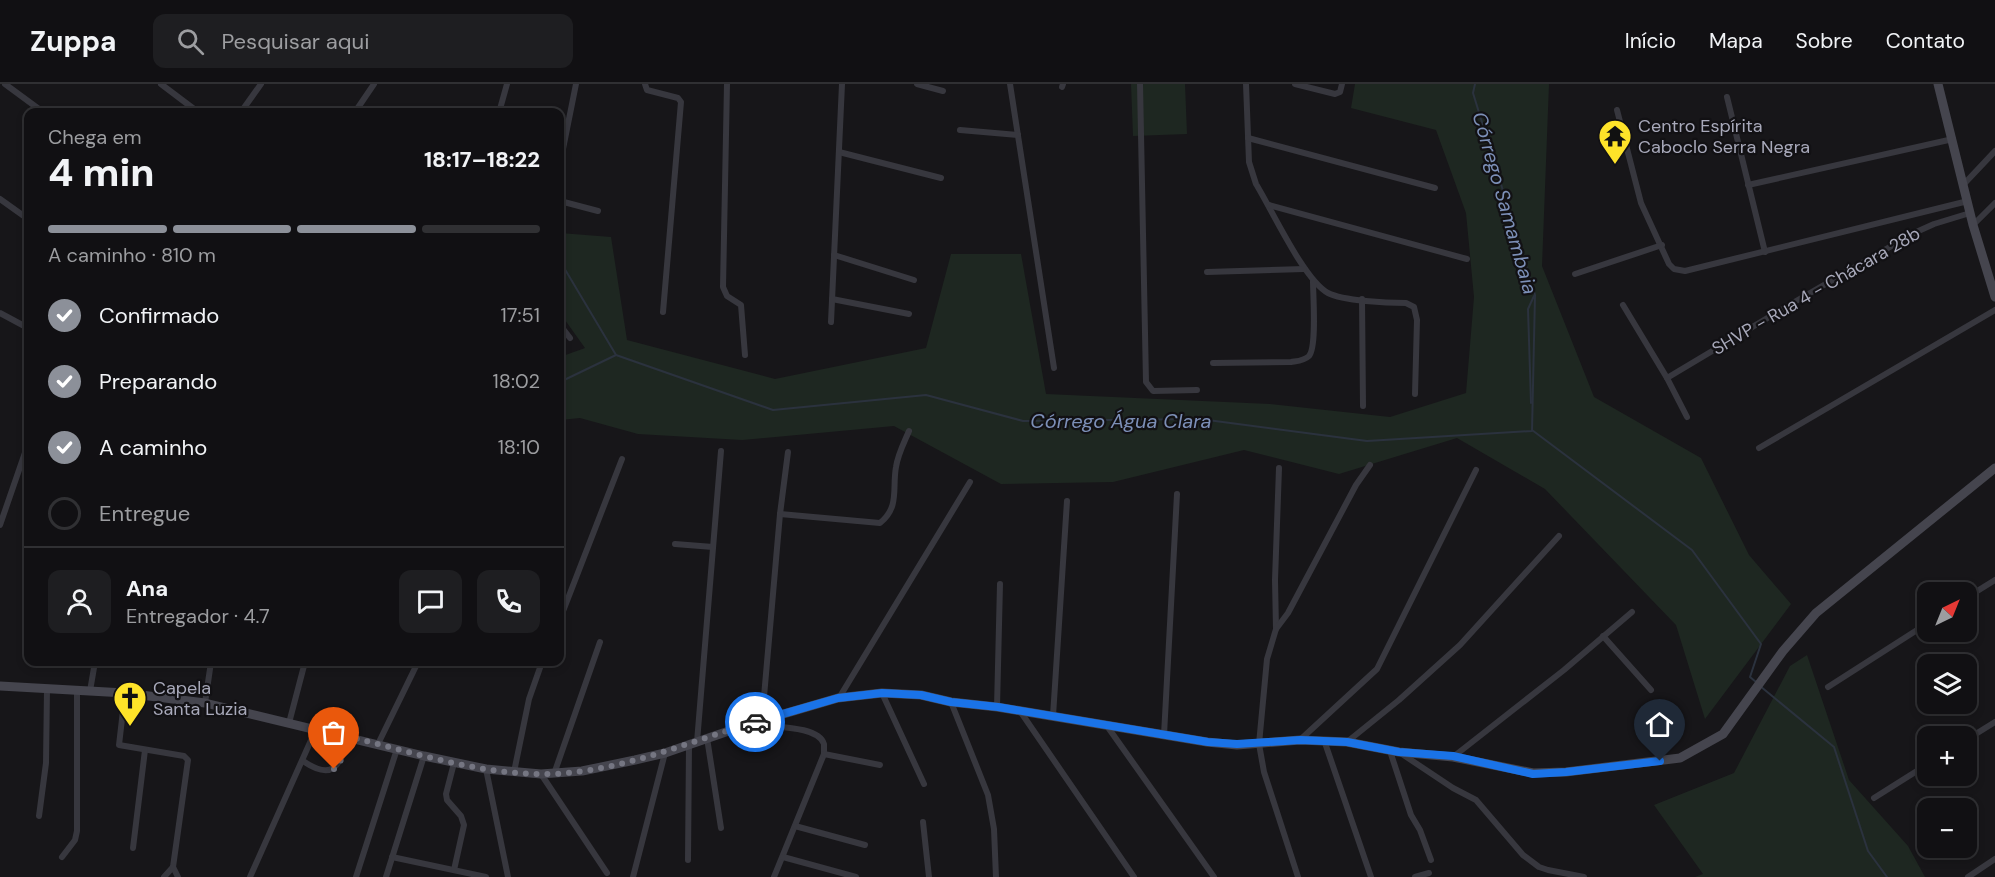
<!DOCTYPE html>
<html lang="pt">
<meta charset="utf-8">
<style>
:root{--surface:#111013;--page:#1e1e21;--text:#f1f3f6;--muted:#9c9da0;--line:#303033;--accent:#8c9099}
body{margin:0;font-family:"DM Sans",sans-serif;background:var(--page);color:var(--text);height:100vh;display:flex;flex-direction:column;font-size:22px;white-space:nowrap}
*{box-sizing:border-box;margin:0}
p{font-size:20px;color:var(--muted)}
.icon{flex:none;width:33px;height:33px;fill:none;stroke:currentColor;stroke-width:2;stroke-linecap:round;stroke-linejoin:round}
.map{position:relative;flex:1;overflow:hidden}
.side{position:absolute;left:24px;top:24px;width:540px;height:558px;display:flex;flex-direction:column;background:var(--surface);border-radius:12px;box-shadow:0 3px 9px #0003,0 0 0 2px var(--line)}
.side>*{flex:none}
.needle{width:39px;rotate:43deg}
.buttons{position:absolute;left:1917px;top:498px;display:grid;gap:12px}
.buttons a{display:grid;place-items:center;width:60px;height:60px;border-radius:12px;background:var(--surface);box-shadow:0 3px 9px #0003,0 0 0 2px var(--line);font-size:30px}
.pin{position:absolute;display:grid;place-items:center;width:51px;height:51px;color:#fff;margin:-62px -26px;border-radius:50% 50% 50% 0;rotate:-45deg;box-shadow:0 0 6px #0007}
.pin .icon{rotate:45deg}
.courier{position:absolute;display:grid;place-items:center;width:60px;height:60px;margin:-30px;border:4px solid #1a73e8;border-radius:50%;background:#fff;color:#222;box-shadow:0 2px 8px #0007}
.summary em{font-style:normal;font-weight:800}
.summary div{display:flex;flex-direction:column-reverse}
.summary{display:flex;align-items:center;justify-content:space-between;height:102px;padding:0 24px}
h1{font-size:39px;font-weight:800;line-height:45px}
.bar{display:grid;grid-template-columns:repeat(4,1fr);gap:9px 6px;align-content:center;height:72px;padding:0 24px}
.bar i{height:8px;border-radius:4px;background:var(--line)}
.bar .on{background:var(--accent)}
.bar p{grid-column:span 4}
.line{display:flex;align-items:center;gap:15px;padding:0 24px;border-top:2px solid var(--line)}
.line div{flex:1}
.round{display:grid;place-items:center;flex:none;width:63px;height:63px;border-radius:12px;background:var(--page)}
ol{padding:0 24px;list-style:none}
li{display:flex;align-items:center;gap:18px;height:66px}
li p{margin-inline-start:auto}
li .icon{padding:6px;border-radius:50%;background:var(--accent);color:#fff;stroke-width:4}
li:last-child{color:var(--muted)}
li i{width:33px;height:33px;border:3px solid var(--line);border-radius:50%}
header{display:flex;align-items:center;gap:36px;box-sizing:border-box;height:84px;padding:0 30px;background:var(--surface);border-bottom:2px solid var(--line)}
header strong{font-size:28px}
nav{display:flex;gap:33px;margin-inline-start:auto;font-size:21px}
.search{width:420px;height:54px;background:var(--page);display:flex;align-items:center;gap:15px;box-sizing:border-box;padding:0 21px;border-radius:12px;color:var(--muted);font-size:22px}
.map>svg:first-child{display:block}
</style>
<header>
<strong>Zuppa</strong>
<div class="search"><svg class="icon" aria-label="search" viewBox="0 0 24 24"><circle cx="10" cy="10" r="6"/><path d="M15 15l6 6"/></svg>Pesquisar aqui</div>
<nav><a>Início</a><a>Mapa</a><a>Sobre</a><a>Contato</a></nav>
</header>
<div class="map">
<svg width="1995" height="793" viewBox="0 0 1995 793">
<rect width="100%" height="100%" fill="#171619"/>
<g fill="#1e2721">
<polygon points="1131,0 1185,0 1187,50 1133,52"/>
<polygon points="1355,0 1549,0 1542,182 1594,313 1701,374 1749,471 1791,520 1705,635 1676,541 1545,405 1457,354 1339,390 1244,366 1113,398 1001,400 894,342 742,356 638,350 580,334 560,336 560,273 585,264 560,229 560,149 611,153 627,256 775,295 926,264 951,170 1021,170 1046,310 1270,320 1390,333 1466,309 1474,213 1466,129 1436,46 1351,24"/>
<polygon points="1807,571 1849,696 1908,762 1925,793 1695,793 1703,790 1654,721 1734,689 1790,582"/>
</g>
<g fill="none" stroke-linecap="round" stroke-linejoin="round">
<g stroke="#2b323e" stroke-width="2">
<polyline points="560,177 616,271 773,326 926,311 1023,337 1200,335 1367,357 1532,347 1535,211 1473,9 1475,0"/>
<polyline points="560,298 616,271"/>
<polyline points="1531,319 1528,225 1534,212"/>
<polyline points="1532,346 1692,466 1761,560 1750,593 1756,598"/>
<polyline points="1760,602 1834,663 1868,767 1887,793"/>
</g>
<g stroke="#37373e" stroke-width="6">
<polyline points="5,0 43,28"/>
<polyline points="161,0 198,28"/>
<polyline points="645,0 647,6 678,14 681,18 663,228"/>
<polyline points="727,0 723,203 727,212 741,221 745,271"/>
<polyline points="917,0 943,7"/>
<polyline points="1010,0 1054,284"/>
<polyline points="1140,0 1146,298 1153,307 1197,306"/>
<path d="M1246 0 1249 78 1256 100C1272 126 1304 196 1328 209 1343 217 1388 219 1406 219L1414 223 1417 236 1415 310"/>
<polyline points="1295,0 1335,10 1340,8 1342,0"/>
<polyline points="1062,3 1063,0"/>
<polyline points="1727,13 1765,168"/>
<polyline points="500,25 507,0"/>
<polyline points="1617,26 1641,119 1669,180 1674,185 1685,187 1968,117"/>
<polyline points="241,28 261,0"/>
<polyline points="355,28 374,0"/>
<polyline points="960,46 1018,51"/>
<polyline points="1248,54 1435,104"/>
<polyline points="839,68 941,94"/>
<polyline points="560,80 576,0"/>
<polyline points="1964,100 1995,67"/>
<polyline points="1748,101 1953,55"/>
<polyline points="0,115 28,135"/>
<polyline points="560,117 598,127"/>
<polyline points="1269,121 1467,175"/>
<polyline points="1973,141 1995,119"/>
<polyline points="834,171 914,196"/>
<polyline points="1207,188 1304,185"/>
<polyline points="1575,190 1662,161"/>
<polyline points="832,215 909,230"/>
<polyline points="1362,215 1363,322"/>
<polyline points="1623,221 1667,294 1687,333"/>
<polyline points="0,229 28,244"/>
<polyline points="831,238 842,0"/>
<polyline points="560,241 570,254"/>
<path d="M1213 279 1291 278C1297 277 1304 277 1309 272 1317 263 1313 211 1313 197"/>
<polyline points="1667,294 1791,220 1914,149 1934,140 1970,129"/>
<polyline points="1759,364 1995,226"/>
<path d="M780 430 880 439C900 423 892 404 896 383 898 370 904 359 909 347"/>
<polyline points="0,441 28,360"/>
<polyline points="675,460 713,463"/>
<polyline points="1966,514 1995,496"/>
<polyline points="560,535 622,375"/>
<polyline points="1276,545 1275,496 1279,384"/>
<polyline points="1603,552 1651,606"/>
<polyline points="1828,603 1928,539"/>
<polyline points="90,607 95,578"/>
<polyline points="125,609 119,661 184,672 188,676 173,783 164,793"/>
<polyline points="882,609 924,700"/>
<polyline points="839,614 970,398"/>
<polyline points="951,618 988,711 994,745 996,793"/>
<polyline points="205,619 211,578"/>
<polyline points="997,623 1000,500"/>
<polyline points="1020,627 1134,793"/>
<polyline points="1053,632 1067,417"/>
<polyline points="764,635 763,624 780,430 788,368"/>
<polyline points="289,639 305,578"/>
<path d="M751 640C767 644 818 640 824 660 824 661 824 669 824 670L774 793"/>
<polyline points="1107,642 1214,793"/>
<polyline points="1164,651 1177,410"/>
<polyline points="707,654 721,744"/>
<polyline points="1301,655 1377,585 1476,386"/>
<polyline points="1324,656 1371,793"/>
<polyline points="1966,656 1995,638"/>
<polyline points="697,658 721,367"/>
<polyline points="1347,658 1399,616 1460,561 1559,452"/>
<polyline points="378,660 418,578"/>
<polyline points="1390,667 1411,731 1420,746 1431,776"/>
<polyline points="824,670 880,681"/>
<polyline points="1402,670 1453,704 1476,716 1523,771 1539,783 1548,786 1584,793"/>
<polyline points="1453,673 1564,586 1632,528"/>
<path d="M303 677C334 698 339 681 350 653"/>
<polyline points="486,685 508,793"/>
<polyline points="514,688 529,615 542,578"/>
<polyline points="541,690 607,789"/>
<polyline points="554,690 600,558"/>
<polyline points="1874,714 1928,680"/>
<polyline points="39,732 46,679 47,605"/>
<polyline points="923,738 929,793"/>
<polyline points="795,742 865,761"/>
<polyline points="133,764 145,666"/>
<polyline points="62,773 75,756 77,747 77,607"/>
<polyline points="392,773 486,793"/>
<polyline points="783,773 856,793"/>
<polyline points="688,776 689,661"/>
<polyline points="173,783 178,793"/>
<polyline points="454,786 464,741 461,732 447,716 446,710 454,679"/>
<polyline points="250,793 316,645"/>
<polyline points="356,793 397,665"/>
<polyline points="386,793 424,672"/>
<polyline points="633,793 665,669"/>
<polyline points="1298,793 1264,688 1259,660 1267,575 1276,545 1288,529 1356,401 1370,381"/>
<polyline points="1415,793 1429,789"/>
<polyline points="1968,793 1995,775"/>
</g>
<g stroke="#45454e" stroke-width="9">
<polyline points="1938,0 1973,141 1995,213"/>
<polyline points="0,602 125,609 205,619 424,672 486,685 541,690 582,687 635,676 665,669 749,640 838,614 882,609 921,611 951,618 997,623 1207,658 1237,661 1300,656 1347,658 1399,668 1453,673 1533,689 1566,688 1680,674 1723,650 1783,567 1816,529 1995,384"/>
</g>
</g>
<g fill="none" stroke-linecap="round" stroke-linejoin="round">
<path stroke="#757682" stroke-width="6" stroke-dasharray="0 10.8" d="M334 685 340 678 350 653C416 669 483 692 552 690 623 687 688 658 755 638"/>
<polyline stroke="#1a73e8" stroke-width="8" points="755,638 838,614 882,609 921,611 951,618 998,623 1208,658 1237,660 1300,656 1347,658 1399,668 1453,672 1533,690 1566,688 1660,677"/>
</g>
<defs>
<symbol id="temple-pin" viewBox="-11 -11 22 30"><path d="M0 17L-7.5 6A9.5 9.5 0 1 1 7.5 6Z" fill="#fee329" stroke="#121114"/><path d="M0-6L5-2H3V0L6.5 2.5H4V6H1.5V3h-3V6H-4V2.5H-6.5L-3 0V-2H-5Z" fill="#111"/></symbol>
<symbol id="church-pin" viewBox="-11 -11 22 30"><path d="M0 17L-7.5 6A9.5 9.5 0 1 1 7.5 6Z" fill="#fee329" stroke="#121114"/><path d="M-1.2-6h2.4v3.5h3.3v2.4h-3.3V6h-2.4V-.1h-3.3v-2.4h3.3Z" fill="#111"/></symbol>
</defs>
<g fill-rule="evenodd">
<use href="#temple-pin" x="1596" y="33" width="38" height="52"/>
<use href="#church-pin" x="111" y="595" width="38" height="52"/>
</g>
<g text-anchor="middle" stroke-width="4.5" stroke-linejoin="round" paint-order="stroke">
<g font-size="18" fill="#a8a9ba" stroke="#121114" text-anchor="start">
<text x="1638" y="48">Centro Espírita<tspan x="1638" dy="21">Caboclo Serra Negra</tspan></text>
<text x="153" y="610">Capela<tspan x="153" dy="21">Santa Luzia</tspan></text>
</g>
<g font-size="18" fill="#a8a9ba" stroke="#121114">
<text transform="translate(1816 207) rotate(-30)" y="6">SHVP - Rua 4 - Chácara 28b</text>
</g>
<g font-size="20" font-style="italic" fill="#7c8fb7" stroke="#121114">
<text transform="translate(1505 119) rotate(74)" y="7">Córrego Samambaia</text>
<text x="1121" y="344">Córrego Água Clara</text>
</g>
</g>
</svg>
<div class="buttons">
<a><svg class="needle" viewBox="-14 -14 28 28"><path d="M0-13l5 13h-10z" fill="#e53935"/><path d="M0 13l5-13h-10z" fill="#9c9da0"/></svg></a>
<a><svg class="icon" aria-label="layers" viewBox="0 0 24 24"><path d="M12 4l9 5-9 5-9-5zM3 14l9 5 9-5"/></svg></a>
<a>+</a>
<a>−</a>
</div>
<div class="pin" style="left:334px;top:685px;background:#ea580c"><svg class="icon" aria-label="bag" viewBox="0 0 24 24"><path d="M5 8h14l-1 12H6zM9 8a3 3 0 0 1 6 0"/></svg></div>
<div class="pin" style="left:1660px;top:677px;background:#1f2937"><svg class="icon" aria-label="home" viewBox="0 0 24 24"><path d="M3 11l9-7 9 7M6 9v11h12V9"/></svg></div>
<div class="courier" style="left:755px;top:638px"><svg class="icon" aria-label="car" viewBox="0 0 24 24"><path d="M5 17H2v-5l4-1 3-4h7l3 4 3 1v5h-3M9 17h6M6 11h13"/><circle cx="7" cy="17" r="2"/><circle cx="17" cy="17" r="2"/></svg></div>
<section class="side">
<div class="summary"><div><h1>4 min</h1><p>Chega em</p></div><em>18:17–18:22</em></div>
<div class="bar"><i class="on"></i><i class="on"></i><i class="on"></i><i></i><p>A caminho · 810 m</p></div>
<ol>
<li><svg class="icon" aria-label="check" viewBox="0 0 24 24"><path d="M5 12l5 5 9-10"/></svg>Confirmado<p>17:51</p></li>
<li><svg class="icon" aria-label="check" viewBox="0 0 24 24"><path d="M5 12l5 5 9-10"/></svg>Preparando<p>18:02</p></li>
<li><svg class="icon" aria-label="check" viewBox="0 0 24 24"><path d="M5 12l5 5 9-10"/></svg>A caminho<p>18:10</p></li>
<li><i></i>Entregue</li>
</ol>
<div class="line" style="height:108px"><a class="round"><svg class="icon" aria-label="person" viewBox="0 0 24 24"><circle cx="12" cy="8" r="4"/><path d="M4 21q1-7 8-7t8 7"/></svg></a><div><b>Ana</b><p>Entregador · 4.7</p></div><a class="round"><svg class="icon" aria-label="chat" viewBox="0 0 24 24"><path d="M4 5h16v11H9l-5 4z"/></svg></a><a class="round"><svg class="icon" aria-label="phone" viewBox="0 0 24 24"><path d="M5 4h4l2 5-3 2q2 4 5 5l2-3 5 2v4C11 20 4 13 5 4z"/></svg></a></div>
</section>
</div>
